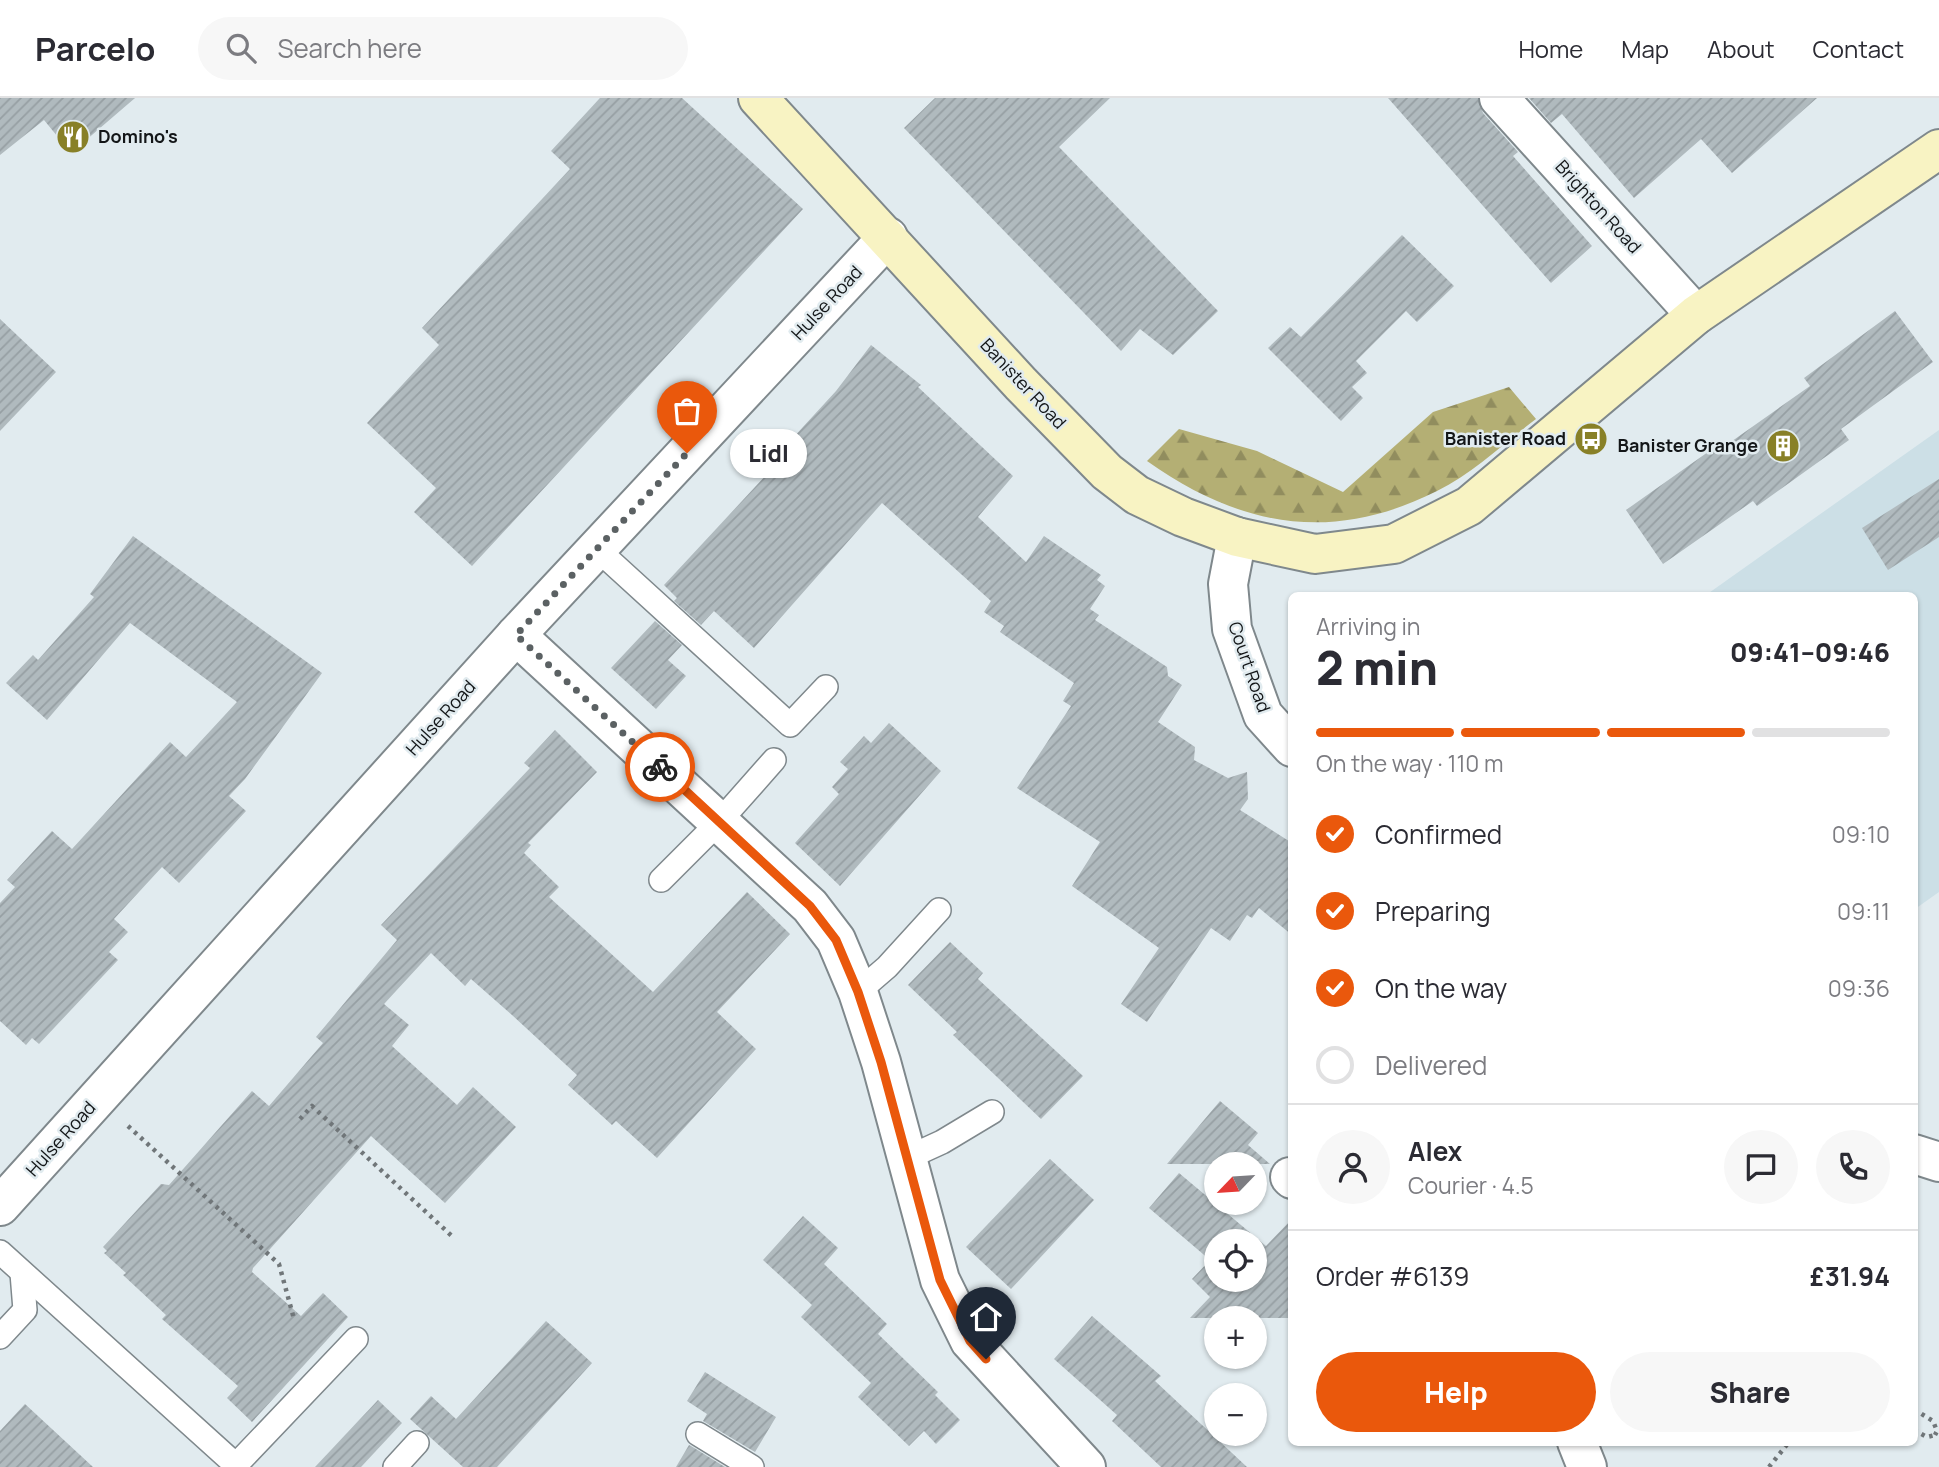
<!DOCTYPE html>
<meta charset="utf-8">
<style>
:root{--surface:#fff;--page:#f7f7f7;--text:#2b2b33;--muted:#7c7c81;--line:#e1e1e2;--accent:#ea580c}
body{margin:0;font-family:Manrope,sans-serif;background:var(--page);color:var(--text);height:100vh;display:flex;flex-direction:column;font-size:26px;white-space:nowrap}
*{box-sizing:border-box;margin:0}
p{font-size:23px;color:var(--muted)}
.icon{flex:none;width:38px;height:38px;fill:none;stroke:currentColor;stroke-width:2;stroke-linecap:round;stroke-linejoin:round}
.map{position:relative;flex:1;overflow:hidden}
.drawer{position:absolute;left:1288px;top:494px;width:630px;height:854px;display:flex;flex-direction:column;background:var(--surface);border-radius:10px;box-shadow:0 2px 5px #0004}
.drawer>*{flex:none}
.needle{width:46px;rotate:245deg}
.tools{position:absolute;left:1204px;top:1054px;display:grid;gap:14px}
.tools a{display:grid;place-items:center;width:63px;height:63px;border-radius:50%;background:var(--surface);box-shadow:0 2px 5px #0004;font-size:35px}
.pin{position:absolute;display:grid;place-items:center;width:60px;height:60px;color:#fff;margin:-72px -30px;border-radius:50% 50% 50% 0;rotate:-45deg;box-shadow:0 0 7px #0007}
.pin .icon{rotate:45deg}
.courier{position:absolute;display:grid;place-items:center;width:70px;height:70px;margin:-35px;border:5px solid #ea580c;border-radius:50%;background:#fff;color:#222;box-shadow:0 2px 9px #0007}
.bubble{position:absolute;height:49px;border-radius:24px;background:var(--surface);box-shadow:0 2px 5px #0004;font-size:23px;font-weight:800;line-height:49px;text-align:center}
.summary em{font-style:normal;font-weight:800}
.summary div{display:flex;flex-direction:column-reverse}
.summary{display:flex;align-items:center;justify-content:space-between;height:119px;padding:0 28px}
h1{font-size:46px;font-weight:800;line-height:52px}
.bar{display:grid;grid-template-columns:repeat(4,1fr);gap:10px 7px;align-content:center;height:84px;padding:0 28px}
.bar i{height:9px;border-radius:5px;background:var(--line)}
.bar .current{background:var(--accent)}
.bar p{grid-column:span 4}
.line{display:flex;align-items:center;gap:18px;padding:0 28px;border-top:2px solid var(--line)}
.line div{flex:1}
.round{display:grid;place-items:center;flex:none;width:74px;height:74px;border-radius:37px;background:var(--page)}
ol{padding:0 28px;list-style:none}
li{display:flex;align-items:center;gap:21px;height:77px}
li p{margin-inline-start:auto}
li .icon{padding:7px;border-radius:50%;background:var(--accent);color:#fff;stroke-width:4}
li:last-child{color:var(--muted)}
li i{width:38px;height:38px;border:4px solid var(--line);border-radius:50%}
.button{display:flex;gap:14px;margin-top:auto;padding:14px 28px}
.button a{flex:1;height:80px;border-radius:42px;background:var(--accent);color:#fff;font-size:28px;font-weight:800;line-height:80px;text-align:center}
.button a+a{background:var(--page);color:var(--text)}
header{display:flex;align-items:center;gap:42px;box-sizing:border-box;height:98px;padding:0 35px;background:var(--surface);border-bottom:2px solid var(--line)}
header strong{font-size:33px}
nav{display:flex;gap:38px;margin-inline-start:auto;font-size:24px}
.search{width:490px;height:63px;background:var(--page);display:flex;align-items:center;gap:18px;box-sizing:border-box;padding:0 24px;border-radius:38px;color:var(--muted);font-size:26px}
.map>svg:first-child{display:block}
</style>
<header>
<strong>Parcelo</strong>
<div class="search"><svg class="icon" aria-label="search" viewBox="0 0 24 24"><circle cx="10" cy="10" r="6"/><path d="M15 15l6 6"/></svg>Search here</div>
<nav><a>Home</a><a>Map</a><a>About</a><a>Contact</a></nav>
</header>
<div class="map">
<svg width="1939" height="1369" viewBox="0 0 1939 1369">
<defs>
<pattern id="forest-firs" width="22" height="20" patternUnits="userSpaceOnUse" patternTransform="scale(1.75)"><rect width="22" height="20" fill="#b4af74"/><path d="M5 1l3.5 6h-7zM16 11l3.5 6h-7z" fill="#918d5e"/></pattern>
<pattern id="building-hatch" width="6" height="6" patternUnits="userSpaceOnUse" patternTransform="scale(1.75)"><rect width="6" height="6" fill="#b0babe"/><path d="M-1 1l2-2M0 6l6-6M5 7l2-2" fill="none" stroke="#969fa3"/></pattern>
</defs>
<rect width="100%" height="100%" fill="#e1ebef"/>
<polygon fill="#ccdfe6" points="1939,332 1939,794 1915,811 1914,497 1706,497"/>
<path fill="url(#forest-firs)" d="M1509 289 1536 321C1504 345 1472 376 1437 393 1332 446 1240 429 1147 363L1179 331 1257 353 1343 394 1433 314Z"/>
<g fill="url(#building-hatch)" fill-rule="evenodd">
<polygon points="0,0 135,0 71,55 44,22 0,57"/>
<polygon points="600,0 682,0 803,111 472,468 414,414 436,390 367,325 439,247 422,230 570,71 551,53"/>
<polygon points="935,0 1110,0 1059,49 1218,213 1173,257 1140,231 1121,253 904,30"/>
<polygon points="1388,0 1478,0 1483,15 1518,54 1513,58 1592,148 1551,185"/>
<polygon points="1529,0 1817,0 1732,75 1701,41 1634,100 1562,16 1551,25"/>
<polygon points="1402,137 1454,188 1417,224 1406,213 1356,263 1367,275 1352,289 1363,300 1341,323 1268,250 1290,229 1301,239"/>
<polygon points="1895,213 1933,264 1841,331 1849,342 1757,408 1753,403 1663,466 1626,412 1715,349 1718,353 1810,288 1804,280"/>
<polygon points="0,221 56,274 0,333"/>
<polygon points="871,247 921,287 918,289 1013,378 978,419 1026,464 1044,438 1101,477 1097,482 1105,488 1090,511 1099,517 1095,522 1167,569 1168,578 1182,587 1158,624 1195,649 1194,662 1228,680 1247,674 1248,701 1240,712 1292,745 1292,837 1259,810 1252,820 1247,817 1230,843 1211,830 1147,924 1121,906 1159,850 1072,788 1100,744 1017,690 1071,608 1063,603 1074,585 1000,534 1004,528 984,514 991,503 882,405 754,550 714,513 701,527 674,503 677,500 664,487 795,346 791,342 836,293"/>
<polygon points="1939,381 1939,439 1888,472 1862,430"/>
<polygon points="133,438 322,575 245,681 229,698 246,713 179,785 162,769 114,821 128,834 109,854 118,862 39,946 32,940 26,947 0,923 0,805 15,789 7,782 52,733 72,751 170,644 186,659 237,604 130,525 47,622 6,585 33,557 38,562 94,499 90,496"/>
<polygon points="655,523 682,547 668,562 686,578 656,611 611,570"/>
<polygon points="889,625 941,673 840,788 795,745 839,696 832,689 848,671 840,664 864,638 871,645"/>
<polygon points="555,632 597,674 528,745 531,747 524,755 559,789 549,799 653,894 747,794 790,836 717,914 756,951 657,1060 616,1023 612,1027 568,987 577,977 512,917 471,881 465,888 431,855 384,906 409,927 392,948 457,1007 473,989 516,1029 445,1105 371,1038 253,1170 252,1174 301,1218 323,1195 348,1219 252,1324 227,1300 238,1288 162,1221 166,1217 123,1177 126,1175 104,1155 107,1153 103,1149 161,1086 169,1087 252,993 269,1008 323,945 316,939 397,842 381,827 530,670 524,665"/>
<polygon points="950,844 983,875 978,881 1083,978 1041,1021 953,937 957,934 908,887"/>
<polygon points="1220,1003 1258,1035 1248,1047 1270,1066 1167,1066"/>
<polygon points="1050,1061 1094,1102 1011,1191 966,1149"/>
<path d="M1179 1075 1266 1148 1292 1121V1220H1190L1210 1199 1192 1181 1210 1162 1149 1110ZM1216 1143H1255V1181H1216Z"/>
<polygon points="803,1118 838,1150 824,1166 887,1226 878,1236 938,1294 935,1297 960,1322 936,1346 924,1333 909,1348 858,1299 871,1285 801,1219 812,1207 763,1162"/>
<polygon points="1092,1218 1161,1278 1155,1283 1247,1369 1161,1369 1112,1323 1117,1317 1054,1261"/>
<polygon points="546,1223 592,1265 497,1369 463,1369 410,1321 431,1298 456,1321"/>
<polygon points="705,1274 776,1319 755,1354 703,1323 707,1316 687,1303"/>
<polygon points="378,1302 402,1325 361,1369 315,1369"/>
<polygon points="25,1306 93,1369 0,1369 0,1333"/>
<polygon points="689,1347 691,1348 725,1369 676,1369"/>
</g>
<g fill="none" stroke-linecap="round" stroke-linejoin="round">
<defs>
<g id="lane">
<polyline points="597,451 790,627 826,589"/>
<polyline points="661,782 720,723 774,662"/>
<polyline points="858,894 887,869 939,812"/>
<polyline points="907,1060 942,1044 992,1014"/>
<polyline points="0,1154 238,1369"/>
<polyline points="0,1239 25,1212 22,1175"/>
<polyline points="698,1336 752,1369"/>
<polyline points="236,1367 356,1241"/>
<polyline points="395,1369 417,1345"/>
</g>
<g id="street">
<polyline points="1499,0 1696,217"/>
<polyline points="1237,439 1228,486 1232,531 1263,617 1292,649"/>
<polyline points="516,537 810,808 836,842 858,894 881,964 940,1182 970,1243 1086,1369"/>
<polyline points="1914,1056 1939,1064"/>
<polyline points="1290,1079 1292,1081"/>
<polyline points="0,1108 516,537 888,139"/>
<polyline points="1577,1344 1587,1369"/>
</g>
<polyline id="secondary" points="758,0 1021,286 1107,374 1137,397 1183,419 1237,439 1315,456 1394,446 1469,408 1696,217 1939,51"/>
</defs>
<use href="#lane" stroke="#7f888c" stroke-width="26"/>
<use href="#street" stroke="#7f888c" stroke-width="42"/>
<use href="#secondary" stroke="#7f888c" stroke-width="42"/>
<g stroke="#707679" stroke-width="4.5" stroke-dasharray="3.5 5" stroke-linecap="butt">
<polyline points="300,1021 312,1008 454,1140"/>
<polyline points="128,1028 279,1166 294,1221"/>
<polyline points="1914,1318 1920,1315 1933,1323 1937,1333 1935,1337"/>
<polyline points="1914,1332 1927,1339 1935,1337"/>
<polyline points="1769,1369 1789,1344"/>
</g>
<use href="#lane" stroke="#fff" stroke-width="23"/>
<use href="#street" stroke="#fff" stroke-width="38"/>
<use href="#secondary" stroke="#f8f3c3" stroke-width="38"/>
</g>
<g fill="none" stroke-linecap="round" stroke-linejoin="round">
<polyline stroke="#5b6163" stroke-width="7" stroke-dasharray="0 12.6" points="660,669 516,537 687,355"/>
<polyline stroke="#ea580c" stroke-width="9" points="660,669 810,808 836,842 858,894 881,964 940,1182 970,1243 986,1261"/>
</g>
<defs>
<symbol id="restaurant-disc" viewBox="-11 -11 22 22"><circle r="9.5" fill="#888027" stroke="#e1ebef"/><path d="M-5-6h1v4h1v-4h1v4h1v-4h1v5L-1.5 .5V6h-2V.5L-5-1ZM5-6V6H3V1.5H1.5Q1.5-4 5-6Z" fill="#fff"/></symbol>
<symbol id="bus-disc" viewBox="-11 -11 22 22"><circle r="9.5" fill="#888027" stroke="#e1ebef"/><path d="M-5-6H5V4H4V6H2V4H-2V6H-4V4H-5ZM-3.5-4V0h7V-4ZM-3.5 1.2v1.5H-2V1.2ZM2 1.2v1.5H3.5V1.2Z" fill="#fff"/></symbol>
<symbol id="building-disc" viewBox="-11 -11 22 22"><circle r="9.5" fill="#888027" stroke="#e1ebef"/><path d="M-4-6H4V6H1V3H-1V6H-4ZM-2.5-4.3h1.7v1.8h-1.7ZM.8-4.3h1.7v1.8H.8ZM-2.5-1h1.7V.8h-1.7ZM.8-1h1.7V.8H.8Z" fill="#fff"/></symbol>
</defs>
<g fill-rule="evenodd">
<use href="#restaurant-disc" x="54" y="20" width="38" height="38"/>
<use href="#bus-disc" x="1572" y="322" width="38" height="38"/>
<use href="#building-disc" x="1764" y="329" width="38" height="38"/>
</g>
<g text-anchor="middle" stroke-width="5" stroke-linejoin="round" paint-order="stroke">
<g font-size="18" font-weight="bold" fill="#131618" stroke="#e1ebef" text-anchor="end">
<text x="98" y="45" text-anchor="start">Domino's</text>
<text x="1566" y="347">Banister Road</text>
<text x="1758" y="354">Banister Grange</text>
</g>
<g font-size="18" fill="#131618" stroke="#e1ebef">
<text transform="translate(1598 109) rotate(48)" y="6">Brighton Road</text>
<text transform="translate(827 205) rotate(-47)" y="6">Hulse Road</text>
<text transform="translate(1023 286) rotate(47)" y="6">Banister Road</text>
<text transform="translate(1249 569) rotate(71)" y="6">Court Road</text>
<text transform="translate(441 620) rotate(-48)" y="6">Hulse Road</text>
<text transform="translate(61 1041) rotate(-48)" y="6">Hulse Road</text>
</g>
</g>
</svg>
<div class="tools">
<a><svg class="needle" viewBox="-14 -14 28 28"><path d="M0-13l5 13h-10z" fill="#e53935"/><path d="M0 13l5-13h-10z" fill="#7c7c81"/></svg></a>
<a><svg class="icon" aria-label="locate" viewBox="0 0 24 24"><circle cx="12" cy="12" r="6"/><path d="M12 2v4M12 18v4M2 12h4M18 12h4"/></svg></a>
<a>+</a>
<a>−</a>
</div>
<div class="pin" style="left:687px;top:355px;background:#ea580c"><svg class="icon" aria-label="bag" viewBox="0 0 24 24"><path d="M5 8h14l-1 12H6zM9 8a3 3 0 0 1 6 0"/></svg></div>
<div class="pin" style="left:986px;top:1261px;background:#1f2937"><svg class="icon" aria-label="home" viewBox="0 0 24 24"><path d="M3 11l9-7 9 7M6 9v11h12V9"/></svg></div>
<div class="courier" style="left:660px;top:669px"><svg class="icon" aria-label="bike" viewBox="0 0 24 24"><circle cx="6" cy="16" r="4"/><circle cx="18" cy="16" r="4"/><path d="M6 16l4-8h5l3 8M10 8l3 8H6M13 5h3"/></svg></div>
<div class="bubble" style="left:730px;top:331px;width:77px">Lidl</div>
<section class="drawer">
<div class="summary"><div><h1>2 min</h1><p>Arriving in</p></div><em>09:41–09:46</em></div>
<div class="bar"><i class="current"></i><i class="current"></i><i class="current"></i><i></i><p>On the way · 110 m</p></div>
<ol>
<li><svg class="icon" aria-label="check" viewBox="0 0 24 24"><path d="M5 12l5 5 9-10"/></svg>Confirmed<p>09:10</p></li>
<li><svg class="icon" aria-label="check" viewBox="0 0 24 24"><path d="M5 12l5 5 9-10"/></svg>Preparing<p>09:11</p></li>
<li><svg class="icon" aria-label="check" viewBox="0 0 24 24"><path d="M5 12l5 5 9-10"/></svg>On the way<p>09:36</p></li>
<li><i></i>Delivered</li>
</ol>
<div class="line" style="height:126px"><a class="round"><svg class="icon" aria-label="person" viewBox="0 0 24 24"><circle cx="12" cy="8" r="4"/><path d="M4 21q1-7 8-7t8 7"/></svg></a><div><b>Alex</b><p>Courier · 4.5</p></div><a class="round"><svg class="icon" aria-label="chat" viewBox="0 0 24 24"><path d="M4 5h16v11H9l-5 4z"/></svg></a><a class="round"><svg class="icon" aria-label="phone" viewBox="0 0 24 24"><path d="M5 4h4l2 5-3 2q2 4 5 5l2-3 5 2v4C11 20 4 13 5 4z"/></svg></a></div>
<div class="line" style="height:91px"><div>Order #6139</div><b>£31.94</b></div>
<div class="button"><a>Help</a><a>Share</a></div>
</section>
</div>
